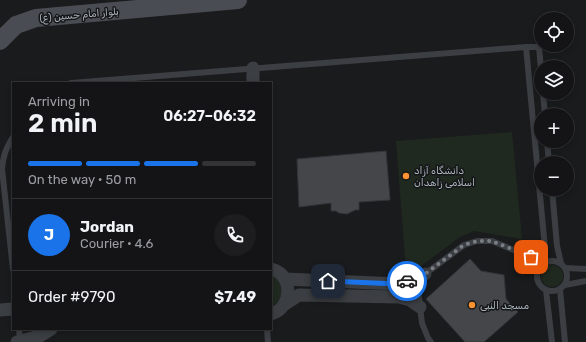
<!DOCTYPE html>
<meta charset="utf-8">
<style>
:root{--surface:#141416;--page:#1d1d1f;--text:#f1f3f6;--muted:#9d9ea1;--line:#333335;--accent:#1a73e8}
body{margin:0;font-family:Rubik,"Noto Sans Arabic",sans-serif;background:var(--page);color:var(--text);height:100vh;display:flex;flex-direction:column;font-size:15px;white-space:nowrap}
*{box-sizing:border-box;margin:0}
p{font-size:13px;color:var(--muted)}
.icon{flex:none;width:22px;height:22px;fill:none;stroke:currentColor;stroke-width:2;stroke-linecap:round;stroke-linejoin:round}
.map{position:relative;flex:1;overflow:hidden}
.panel{position:absolute;left:12px;top:82px;width:260px;height:248px;display:flex;flex-direction:column;background:var(--surface);border-radius:0px;box-shadow:0 2px 6px #0003,0 0 0 1px var(--line)}
.panel>*{flex:none}
.fabs{position:absolute;left:534px;top:12px;display:grid;gap:8px}
.fabs a{display:grid;place-items:center;width:40px;height:40px;border-radius:50%;background:var(--surface);box-shadow:0 2px 6px #0003,0 0 0 1px var(--line);font-size:20px}
.pin{position:absolute;display:grid;place-items:center;width:34px;height:34px;color:#fff;margin:-17px;border-radius:8px;box-shadow:0 2px 6px #0006}
.courier{position:absolute;display:grid;place-items:center;width:40px;height:40px;margin:-20px;border:3px solid #1a73e8;border-radius:50%;background:#fff;color:#222;box-shadow:0 1px 5px #0007}
.summary em{font-style:normal;font-weight:600}
.summary div{display:flex;flex-direction:column-reverse}
.summary{display:flex;align-items:center;justify-content:space-between;height:68px;padding:0 16px}
h1{font-size:26px;font-weight:600;line-height:30px}
.bar{display:grid;grid-template-columns:repeat(4,1fr);gap:6px 4px;align-content:center;height:48px;padding:0 16px}
.bar i{height:5px;border-radius:3px;background:var(--line)}
.bar .on{background:var(--accent)}
.bar p{grid-column:span 4}
.line{display:flex;align-items:center;gap:10px;padding:0 16px;border-top:1px solid var(--line)}
.line div{flex:1}
.round{display:grid;place-items:center;flex:none;width:42px;height:42px;border-radius:21px;background:var(--page)}
.map>svg:first-child{display:block}
</style>
<div class="map">
<svg width="586" height="342" viewBox="0 0 586 342">
<rect width="100%" height="100%" fill="#1a1b1d"/>
<g fill="#202920">
<polygon points="512,132 522,239 474,231 460,237 417,269 406,269 396,141"/>
<circle cx="552" cy="276" r="11"/>
<path d="M271 275C286 281 284 300 271 307Z"/>
</g>
<g fill="#44464a" stroke="#343539">
<polygon points="386,151 390,200 359,202 359,210 355,210 347,214 339,213 336,211 331,211 331,203 299,207 297,159"/>
<polygon points="470,259 481,271 504,275 506,299 518,312 484,342 465,342 426,299"/>
</g>
<g fill="none" stroke-linecap="round" stroke-linejoin="round">
<g stroke="#3b3e42" stroke-width="6">
<polyline points="71,83 526,47 539,47 541,69"/>
<polyline points="543,93 545,115"/>
<path d="M13 137C6 148 3 156 2 169L13 269"/>
<polyline points="547,141 549,163"/>
<polyline points="552,189 557,246 561,263"/>
<circle cx="552" cy="276" r="15"/>
<polyline points="565,268 586,269"/>
<polyline points="565,285 586,281"/>
<polyline points="560,289 565,342"/>
<polyline points="546,290 552,342"/>
<polyline points="19,329 20,341"/>
<polyline points="267,329 268,342"/>
<polyline points="431,342 428,338 422,323 418,290 425,274 464,245 477,241 492,241 545,263 545,248 526,47"/>
</g>
<g stroke="#3b3e42" stroke-width="13">
<polyline points="253,68 253,83"/>
<path d="M271 269C294 274 293 308 271 314"/>
<polyline points="285,279 398,284 411,281 425,274"/>
<polyline points="285,304 299,295 399,297 410,300 420,307"/>
<polyline points="0,310 13,309"/>
<polyline points="17,342 40,336 51,329"/>
</g>
<polyline stroke="#494d53" stroke-width="18" points="0,41 16,25 36,18 238,0"/>
</g>
<g fill="none" stroke-linecap="round" stroke-linejoin="round">
<polyline stroke="#797f85" stroke-width="4" stroke-dasharray="0 7.2" points="407,281 425,274 464,245 477,241 492,241 531,257"/>
<polyline stroke="#1a73e8" stroke-width="5" points="328,281 398,284 407,281"/>
</g>
<g fill="#ff9231" stroke="#151618" stroke-width="1.5">
<circle cx="406" cy="176" r="4"/>
<circle cx="472" cy="305" r="4"/>
</g>
<g text-anchor="middle" stroke-width="3" stroke-linejoin="round" paint-order="stroke">
<g font-size="10" fill="#acb5bd" stroke="#151618">
<text transform="translate(79 14) rotate(-5)" y="4">بلوار امام حسین (ع)</text>
</g>
<g font-size="10" fill="#acb5bd" stroke="#151618" text-anchor="start">
<text x="414" y="174">دانشگاه آزاد<tspan x="414" dy="12">اسلامی زاهدان</tspan></text>
<text x="480" y="309">مسجد النبی</text>
</g>
</g>
</svg>
<div class="fabs">
<a><svg class="icon" aria-label="locate" viewBox="0 0 24 24"><circle cx="12" cy="12" r="6"/><path d="M12 2v4M12 18v4M2 12h4M18 12h4"/></svg></a>
<a><svg class="icon" aria-label="layers" viewBox="0 0 24 24"><path d="M12 4l9 5-9 5-9-5zM3 14l9 5 9-5"/></svg></a>
<a>+</a>
<a>−</a>
</div>
<div class="pin" style="left:531px;top:257px;background:#ea580c"><svg class="icon" aria-label="bag" viewBox="0 0 24 24"><path d="M5 8h14l-1 12H6zM9 8a3 3 0 0 1 6 0"/></svg></div>
<div class="pin" style="left:328px;top:281px;background:#1f2937"><svg class="icon" aria-label="home" viewBox="0 0 24 24"><path d="M3 11l9-7 9 7M6 9v11h12V9"/></svg></div>
<div class="courier" style="left:407px;top:281px"><svg class="icon" aria-label="car" viewBox="0 0 24 24"><path d="M5 17H2v-5l4-1 3-4h7l3 4 3 1v5h-3M9 17h6M6 11h13"/><circle cx="7" cy="17" r="2"/><circle cx="17" cy="17" r="2"/></svg></div>
<section class="panel">
<div class="summary"><div><h1>2 min</h1><p>Arriving in</p></div><em>06:27–06:32</em></div>
<div class="bar"><i class="on"></i><i class="on"></i><i class="on"></i><i></i><p>On the way · 50 m</p></div>
<div class="line" style="height:72px"><b class="round" style="background:var(--accent);color:#fff">J</b><div><b>Jordan</b><p>Courier · 4.6</p></div><a class="round"><svg class="icon" aria-label="phone" viewBox="0 0 24 24"><path d="M5 4h4l2 5-3 2q2 4 5 5l2-3 5 2v4C11 20 4 13 5 4z"/></svg></a></div>
<div class="line" style="height:52px"><div>Order #9790</div><b>$7.49</b></div>
</section>
</div>
